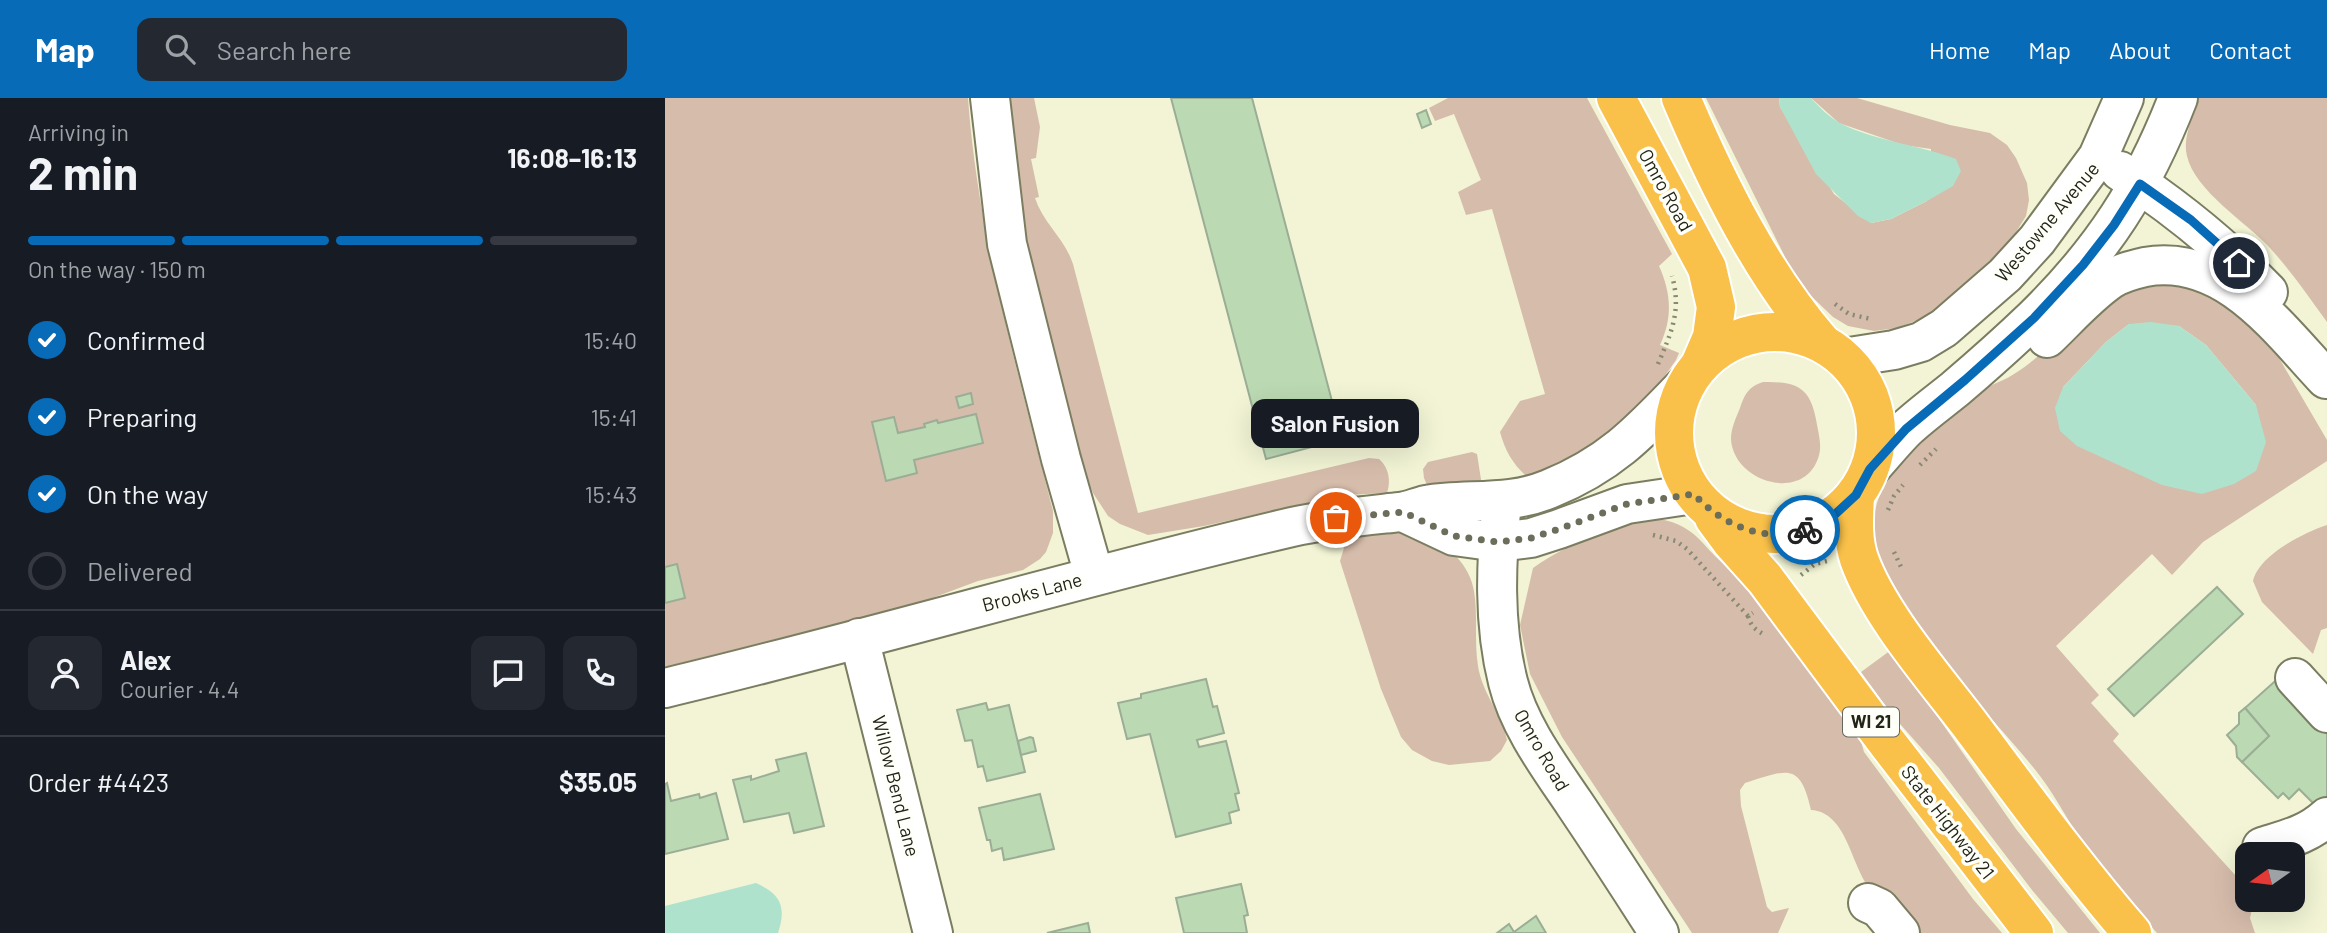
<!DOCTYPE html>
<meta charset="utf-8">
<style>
:root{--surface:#171b24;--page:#242831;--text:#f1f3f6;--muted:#9ea1a6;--line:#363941;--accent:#076bb7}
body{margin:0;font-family:Barlow,sans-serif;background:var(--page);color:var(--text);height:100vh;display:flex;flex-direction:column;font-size:26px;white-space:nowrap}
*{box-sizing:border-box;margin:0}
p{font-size:23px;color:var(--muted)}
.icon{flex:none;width:38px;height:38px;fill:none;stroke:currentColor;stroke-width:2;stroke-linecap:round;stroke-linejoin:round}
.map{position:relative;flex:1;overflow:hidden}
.panel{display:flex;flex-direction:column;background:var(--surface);width:665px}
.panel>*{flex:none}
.needle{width:46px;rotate:256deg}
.controls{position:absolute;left:1570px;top:744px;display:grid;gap:14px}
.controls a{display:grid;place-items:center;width:70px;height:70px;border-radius:14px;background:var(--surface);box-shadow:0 7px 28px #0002;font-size:35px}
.pin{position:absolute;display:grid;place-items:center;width:60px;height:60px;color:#fff;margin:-30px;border:4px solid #fff;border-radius:50%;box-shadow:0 2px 7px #0007}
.courier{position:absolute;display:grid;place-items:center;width:70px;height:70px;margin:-35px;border:5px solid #076bb7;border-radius:50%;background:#fff;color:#222;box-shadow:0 2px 9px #0007}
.bubble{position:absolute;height:49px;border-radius:14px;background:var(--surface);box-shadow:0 7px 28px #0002;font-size:23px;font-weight:700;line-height:49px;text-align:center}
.summary em{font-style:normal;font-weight:700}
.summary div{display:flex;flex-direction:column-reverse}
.summary{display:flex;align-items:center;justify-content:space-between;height:119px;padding:0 28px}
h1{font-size:46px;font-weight:700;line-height:52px}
.bar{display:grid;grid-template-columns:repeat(4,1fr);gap:10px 7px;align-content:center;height:84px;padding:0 28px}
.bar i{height:9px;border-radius:5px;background:var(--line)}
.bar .on{background:var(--accent)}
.bar p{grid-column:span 4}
.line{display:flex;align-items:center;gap:18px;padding:0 28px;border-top:2px solid var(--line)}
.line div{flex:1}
.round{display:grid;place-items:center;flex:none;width:74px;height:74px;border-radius:14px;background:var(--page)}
ol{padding:0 28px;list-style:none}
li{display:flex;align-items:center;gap:21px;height:77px}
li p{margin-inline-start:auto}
li .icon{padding:7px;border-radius:50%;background:var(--accent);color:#fff;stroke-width:4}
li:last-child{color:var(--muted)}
li i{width:38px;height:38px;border:4px solid var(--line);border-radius:50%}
header{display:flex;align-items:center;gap:42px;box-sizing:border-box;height:98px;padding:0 35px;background:var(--accent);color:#fff}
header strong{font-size:33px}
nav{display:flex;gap:38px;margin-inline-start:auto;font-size:24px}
.search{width:490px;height:63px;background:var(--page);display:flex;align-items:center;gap:18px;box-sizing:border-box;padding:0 24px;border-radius:14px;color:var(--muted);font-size:26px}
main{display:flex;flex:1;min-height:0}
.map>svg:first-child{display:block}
</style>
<header>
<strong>Map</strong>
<div class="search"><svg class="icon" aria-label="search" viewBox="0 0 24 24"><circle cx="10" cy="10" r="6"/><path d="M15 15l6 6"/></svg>Search here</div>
<nav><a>Home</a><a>Map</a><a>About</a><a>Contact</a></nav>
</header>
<main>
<section class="panel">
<div class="summary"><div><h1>2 min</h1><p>Arriving in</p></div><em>16:08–16:13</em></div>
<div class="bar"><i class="on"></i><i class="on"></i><i class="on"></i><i></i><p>On the way · 150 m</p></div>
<ol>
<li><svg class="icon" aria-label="check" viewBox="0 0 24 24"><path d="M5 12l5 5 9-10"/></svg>Confirmed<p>15:40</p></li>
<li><svg class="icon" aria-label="check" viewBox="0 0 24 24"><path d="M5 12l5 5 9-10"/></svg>Preparing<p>15:41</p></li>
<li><svg class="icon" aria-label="check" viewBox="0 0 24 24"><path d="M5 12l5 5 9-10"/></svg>On the way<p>15:43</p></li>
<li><i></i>Delivered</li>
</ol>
<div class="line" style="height:126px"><a class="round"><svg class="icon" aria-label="person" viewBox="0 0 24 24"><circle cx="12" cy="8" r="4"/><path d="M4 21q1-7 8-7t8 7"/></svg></a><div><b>Alex</b><p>Courier · 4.4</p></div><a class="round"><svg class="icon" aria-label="chat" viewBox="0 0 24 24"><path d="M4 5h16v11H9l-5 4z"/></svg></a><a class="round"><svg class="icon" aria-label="phone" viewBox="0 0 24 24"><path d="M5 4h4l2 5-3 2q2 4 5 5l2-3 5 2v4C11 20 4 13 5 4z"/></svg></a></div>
<div class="line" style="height:91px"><div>Order #4423</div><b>$35.05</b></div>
</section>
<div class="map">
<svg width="1662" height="835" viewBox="0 0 1662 835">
<rect width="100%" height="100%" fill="#f2f4d5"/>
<g fill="#d6bcab" fill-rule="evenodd">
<path d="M0 0H303C313 140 354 277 388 413V435L381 454 375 461 358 472 313 483 251 506 0 569Z"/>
<path d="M339 0H369L375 29 371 60 366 61 374 99 370 100C378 125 400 141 408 166L473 415 704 360 714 361C724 370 726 382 722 395L680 397 539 428 483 437 455 426 443 418 428 395 412 357 361 151Z"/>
<path d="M783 0H922L1007 156 994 168C1006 195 1008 219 995 247L1014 255 1011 262 974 315 883 376 861 378C847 365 840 352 835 334L855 303 880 296 827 111 801 117 793 94 816 82 789 16 770 23 764 10Z"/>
<polygon points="1041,0 1114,0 1115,9 1169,96 1206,125 1226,121 1262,103 1266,51 1238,47 1174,25 1146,0 1192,0 1285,27 1325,35 1342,47 1351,60 1362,85 1364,102 1361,118 1338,155 1263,218 1232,230 1209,233 1183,228 1168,219 1144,196 1125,169"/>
<path d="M1533 0H1662V224C1644 199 1626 173 1605 150 1581 124 1530 93 1522 58 1517 39 1529 18 1533 0Z"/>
<path d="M1509 181 1556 204 1582 226 1614 260 1662 342V363L1538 444 1507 477 1487 456 1391 548 1434 597 1426 605 1454 636 1448 643 1582 790V802H1589L1585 820 1590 835H1492C1470 810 1447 785 1427 758 1408 733 1394 703 1375 678 1330 618 1199 497 1209 420 1210 408 1215 395 1221 385 1233 364 1285 311 1306 298 1319 289 1335 285 1349 276 1372 262 1392 240 1413 221 1422 213 1431 203 1442 198 1463 190 1487 186 1509 181ZM1464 226 1514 228 1541 247 1591 307 1398 289 1441 244Z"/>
<path d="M1098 284C1138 283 1147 293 1153 332 1155 343 1157 352 1152 363 1135 404 1068 383 1066 341 1066 330 1071 320 1075 310 1080 296 1083 289 1098 284Z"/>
<polygon points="807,354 812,356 817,388 763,389 759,380 758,371 763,364"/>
<path d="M982 420C997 421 1010 423 1023 432 1034 439 1041 449 1050 458 1106 511 1149 578 1195 640L1199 654 1308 801 1337 835H1245C1232 821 1217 807 1205 791 1186 768 1182 714 1146 712 1135 663 1122 672 1080 685L1075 692 1076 708 1102 809 1107 814 1124 810 1113 835H1027L897 639 865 576 855 527 868 470C903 445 941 433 982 420Z"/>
<path d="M1662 427V530L1656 532 1648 556 1597 504 1588 483C1594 457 1638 435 1662 427Z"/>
<path d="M725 435C736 436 752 434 762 438 785 448 805 468 809 493 813 517 809 543 813 568 817 595 837 616 842 642L836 653 825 663 784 667 767 663 747 652 736 639 716 591 675 463 682 440 690 437Z"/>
<polygon points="1226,552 1351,731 1435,835 1403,835 1367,792 1274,670 1228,618 1196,574"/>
</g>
<g fill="#afe2cc">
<path d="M1114 0H1146C1154 9 1164 19 1175 25 1209 43 1255 47 1291 61L1296 73 1288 88 1262 103 1226 121 1206 125 1193 118 1151 76 1115 9Z"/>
<polygon points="1486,224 1514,228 1541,247 1591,307 1601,344 1591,373 1569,386 1537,396 1497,387 1412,348 1395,333 1390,310 1398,289 1441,244 1464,226"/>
<path d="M91 785C115 796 122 808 113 835H0V808Z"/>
</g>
<g fill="#bbd9b3" stroke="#9bae95" stroke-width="2">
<polygon points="506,0 587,0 677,341 601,361"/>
<polygon points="761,12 766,26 757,30 752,16"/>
<polygon points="306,295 308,306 294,310 291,299"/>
<polygon points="311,316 318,345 249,362 252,375 221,383 207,324 229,319 233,335 260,329 259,326 272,322 273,325"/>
<polygon points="12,466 20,500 0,505 0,469"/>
<polygon points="1552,489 1578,516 1469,618 1443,591"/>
<polygon points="1617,577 1662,635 1662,707 1656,713 1634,691 1624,701 1618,695 1613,700 1577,664 1604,638 1580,610"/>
<polygon points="541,581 548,609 552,608 559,635 532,642 534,649 561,643 574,695 570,696 574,712 564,715 566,725 511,739 485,636 462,641 453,605 476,600 476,596"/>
<polygon points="321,605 323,612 344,607 360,674 322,683 318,668 313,669 307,642 300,643 292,612"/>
<polygon points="1580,610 1604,638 1577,664 1572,659 1571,648 1562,637 1574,626 1574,615"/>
<polygon points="365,639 368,640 371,653 356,657 353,643"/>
<polygon points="141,655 159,728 129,735 124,715 79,724 68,682 86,678 86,682 114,673 111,662"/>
<polygon points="2,685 6,703 34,696 35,700 51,695 63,741 0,756 0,686"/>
<polygon points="375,696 389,751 339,762 337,750 327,753 325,742 322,742 314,710"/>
<polygon points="576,786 583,817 579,818 582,835 519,835 511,800"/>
<polygon points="871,818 881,835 832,835 844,826 849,834"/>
<polygon points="423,825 425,835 382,835"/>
</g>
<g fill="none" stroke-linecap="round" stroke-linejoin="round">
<defs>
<g id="minor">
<polyline points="325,0 342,146 396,361 429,477"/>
<path d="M1455 73C1509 108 1558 148 1603 194"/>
<path d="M1382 240C1402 221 1422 198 1445 182 1455 175 1467 172 1480 169 1560 155 1613 230 1661 281"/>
<polyline points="1178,260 1229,252 1256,244 1279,230 1340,177 1372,142 1433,59 1459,0"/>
<path d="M1205 371C1217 358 1228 344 1241 331 1256 317 1274 304 1290 291 1317 268 1344 244 1369 220 1438 152 1478 90 1513 0"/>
<path d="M837 403C831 463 828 525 843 584 854 628 884 668 909 705 938 748 966 791 994 835"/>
<polyline points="738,414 789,438 833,444 866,440 894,431 962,406 1029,396"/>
<polyline points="194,540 268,835"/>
<polyline points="1630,580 1662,615"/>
<path d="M0 590C210 540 417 478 627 429 663 421 698 418 735 414 744 413 752 409 761 407 803 400 843 408 884 391 946 366 976 333 1021 286"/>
<path d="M1597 749C1622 741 1642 737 1662 719"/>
<polyline points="1203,805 1214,810 1235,835"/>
</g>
<g id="highway">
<polyline points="951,0 1042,170 1051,209 1047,239 1035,267"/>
<path d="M1016 0C1053 87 1096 174 1157 245"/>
<circle cx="1110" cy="335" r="101"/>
<path d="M1190 397C1189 419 1187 440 1194 461 1213 515 1268 578 1303 624 1357 696 1409 768 1467 835"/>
<polyline points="1049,420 1066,443 1100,481 1220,642 1369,835"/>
</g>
</defs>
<use href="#minor" stroke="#7b7d61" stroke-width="42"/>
<use href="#highway" stroke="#fff" stroke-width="42"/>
<g stroke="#888974" stroke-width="4.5" stroke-dasharray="2 5" stroke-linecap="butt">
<polyline points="1170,206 1184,216 1206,221"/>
<path d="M993 266C1006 235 1017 213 1007 178"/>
<polyline points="1255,367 1271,351"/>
<polyline points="1223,412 1229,398 1238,387"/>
<polyline points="988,437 1011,443 1022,451 1083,518 1088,515"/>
<polyline points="1229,454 1237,471"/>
<polyline points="1136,477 1150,466 1162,463"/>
<path d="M1083 518C1086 529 1091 532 1100 537"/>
</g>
<use href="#minor" stroke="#fff" stroke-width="38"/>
<use href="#highway" stroke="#f9c149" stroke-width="38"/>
</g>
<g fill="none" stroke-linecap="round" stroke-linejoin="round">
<path stroke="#6c6d5b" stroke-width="7" stroke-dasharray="0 12.6" d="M671 420 738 414 789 438 833 444 866 440 894 431 962 406 1029 396C1057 427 1098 445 1140 432"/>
<polyline stroke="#076bb7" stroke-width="9" points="1140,432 1166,420 1191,397 1205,371 1241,331 1300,282 1369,220 1418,167 1449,127 1475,86 1526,122 1574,165"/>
</g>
<g text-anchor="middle" stroke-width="7" stroke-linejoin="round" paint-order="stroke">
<rect fill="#fefff9" stroke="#65665c" stroke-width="2" x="1178" y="609.5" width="56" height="29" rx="5"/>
<g font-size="18" font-weight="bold" fill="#242519">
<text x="1206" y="630">WI 21</text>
</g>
<g font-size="19" fill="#242519" stroke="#fefff9">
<text transform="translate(1001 92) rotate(61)" y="7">Omro Road</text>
<text transform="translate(1382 124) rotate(-50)" y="7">Westowne Avenue</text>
<text transform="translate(367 494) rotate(-15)" y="7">Brooks Lane</text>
<text transform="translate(877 652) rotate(60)" y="7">Omro Road</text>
<text transform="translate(231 688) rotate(76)" y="7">Willow Bend Lane</text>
<text transform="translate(1283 724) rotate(52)" y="7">State Highway 21</text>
</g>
</g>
</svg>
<div class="controls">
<a><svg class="needle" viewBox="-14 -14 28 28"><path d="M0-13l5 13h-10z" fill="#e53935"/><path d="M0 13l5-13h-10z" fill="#9ea1a6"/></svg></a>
</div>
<div class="pin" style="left:671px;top:420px;background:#ea580c"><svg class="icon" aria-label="bag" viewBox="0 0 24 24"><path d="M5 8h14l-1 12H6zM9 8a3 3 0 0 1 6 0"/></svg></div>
<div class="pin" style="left:1574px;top:165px;background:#1f2937"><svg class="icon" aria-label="home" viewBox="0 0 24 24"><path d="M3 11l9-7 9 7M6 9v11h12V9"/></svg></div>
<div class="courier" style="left:1140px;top:432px"><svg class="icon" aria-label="bike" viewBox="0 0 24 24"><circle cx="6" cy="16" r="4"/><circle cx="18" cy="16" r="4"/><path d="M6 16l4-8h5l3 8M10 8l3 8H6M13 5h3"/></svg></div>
<div class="bubble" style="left:586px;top:301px;width:168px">Salon Fusion</div>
</div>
</main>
